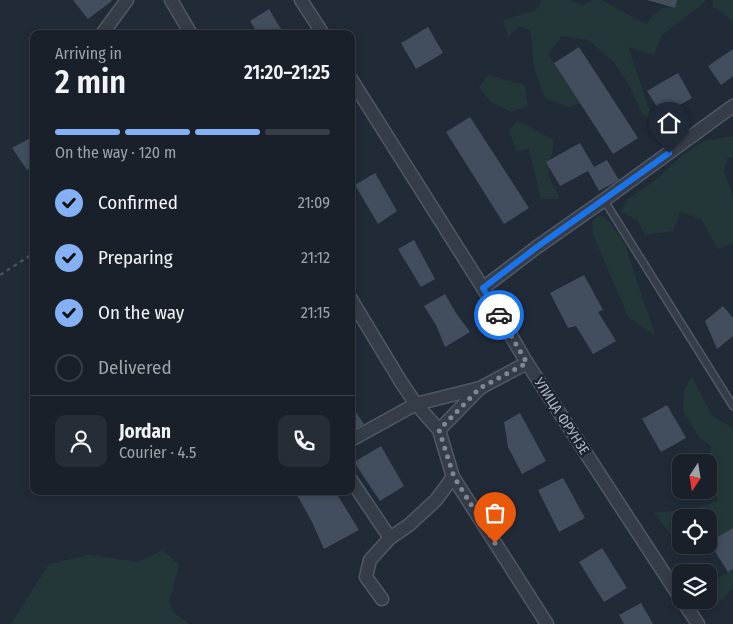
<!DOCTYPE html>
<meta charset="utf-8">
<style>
:root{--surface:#19202a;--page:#262d36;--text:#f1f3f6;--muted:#9fa3a8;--line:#373e47;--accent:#84b0f5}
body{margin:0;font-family:"Fira Sans Condensed",sans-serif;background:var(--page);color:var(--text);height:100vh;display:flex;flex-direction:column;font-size:19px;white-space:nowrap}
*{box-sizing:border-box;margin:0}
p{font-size:16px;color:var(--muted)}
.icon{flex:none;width:28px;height:28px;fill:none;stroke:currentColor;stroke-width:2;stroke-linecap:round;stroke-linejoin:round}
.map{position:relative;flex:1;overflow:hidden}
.side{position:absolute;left:30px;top:30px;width:325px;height:465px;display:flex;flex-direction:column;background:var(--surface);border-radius:10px;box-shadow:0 2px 8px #0003,0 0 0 1px var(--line)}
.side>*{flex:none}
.needle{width:32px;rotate:192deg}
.fabs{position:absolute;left:672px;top:454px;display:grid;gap:10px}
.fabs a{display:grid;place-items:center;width:45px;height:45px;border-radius:10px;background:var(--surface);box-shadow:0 2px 8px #0003,0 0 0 1px var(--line);font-size:25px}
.pin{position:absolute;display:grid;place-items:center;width:42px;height:42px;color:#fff;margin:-51px -21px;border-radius:50% 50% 50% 0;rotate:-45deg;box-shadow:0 0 5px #0007}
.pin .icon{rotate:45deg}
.courier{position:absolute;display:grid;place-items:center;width:50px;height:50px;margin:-25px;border:4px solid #1a73e8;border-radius:50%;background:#fff;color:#222;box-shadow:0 1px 6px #0007}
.headline em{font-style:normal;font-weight:600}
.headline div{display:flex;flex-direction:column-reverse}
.headline{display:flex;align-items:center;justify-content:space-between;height:85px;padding:0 25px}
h1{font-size:32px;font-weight:600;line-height:38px}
.bar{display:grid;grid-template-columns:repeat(4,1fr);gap:8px 5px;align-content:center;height:60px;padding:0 25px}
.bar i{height:6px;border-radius:4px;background:var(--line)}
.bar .current{background:var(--accent)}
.bar p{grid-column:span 4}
.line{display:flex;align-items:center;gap:12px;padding:0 25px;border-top:1px solid var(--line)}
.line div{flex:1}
.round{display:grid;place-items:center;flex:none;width:52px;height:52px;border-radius:10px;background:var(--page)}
ol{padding:0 25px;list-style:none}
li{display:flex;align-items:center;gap:15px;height:55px}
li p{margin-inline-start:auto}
li .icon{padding:5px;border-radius:50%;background:var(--accent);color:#111;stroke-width:4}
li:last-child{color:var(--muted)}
li i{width:28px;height:28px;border:2px solid var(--line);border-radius:50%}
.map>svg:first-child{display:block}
</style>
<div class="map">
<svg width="733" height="624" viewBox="0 0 733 624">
<rect width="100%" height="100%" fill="#212b38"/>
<g fill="#233739">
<path d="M540 0H569L583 5 592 0H601L646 24C653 15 661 5 675 8L677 0H706L705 2 662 35 654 55 628 47 654 123 643 115 629 85 614 62 588 40 562 36 548 54 580 103 569 107 545 98 534 68 532 44 530 30 519 26 508 37 503 20 536 10 541 1Z"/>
<polygon points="712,0 733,0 733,22 723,13 713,7"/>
<polygon points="488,75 525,85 528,106 511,112 490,101 479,87"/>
<polygon points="517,121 554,140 548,175 560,199 541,199 529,149 517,151 509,131"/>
<polygon points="733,136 733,158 728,157 724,171 733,197 733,243 718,249 702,220 680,212 673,231 645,235 638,221 621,211 628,199 657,179 679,158 704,141"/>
<polygon points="600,215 607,219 625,244 639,288 656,336 629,318 593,235 592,221"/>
<polygon points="692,377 712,416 733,428 733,528 709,542 709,518 681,518 681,545 696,545 682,549 654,513 692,509 718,501 709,473 708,462 711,446 700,438 683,411 684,390"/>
<polygon points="163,550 179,565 169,603 175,614 190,624 11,624 49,564 89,555 139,562"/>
<polygon points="733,569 733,588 717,605 709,598 709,583"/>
</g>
<g fill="#424e5d">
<polygon points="73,0 111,0 112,1 88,19"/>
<polygon points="647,0 677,0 675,8"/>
<polygon points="269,9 279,26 285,34 258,34 250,21"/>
<polygon points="428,27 443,53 416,69 401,43"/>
<polygon points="579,47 638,138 613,154 554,63"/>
<polygon points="733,49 733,76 721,85 708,66"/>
<polygon points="678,73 692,98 662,115 647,91"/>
<polygon points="470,117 529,208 504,224 446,132"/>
<polygon points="34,136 34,165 27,170 12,148"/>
<polygon points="580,143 594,167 607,160 619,180 599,191 588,171 560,186 546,162"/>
<polygon points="375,173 397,211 378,224 355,185"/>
<polygon points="414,240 435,279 421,287 398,249"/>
<polygon points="584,275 603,310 598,312 616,341 593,354 576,326 568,328 550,293"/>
<polygon points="445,294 456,313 470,332 445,347 436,325 424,306"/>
<polygon points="723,306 733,318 733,336 717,349 705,321"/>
<polygon points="351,405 364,424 351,432"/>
<polygon points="667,405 686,438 661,452 642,419"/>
<polygon points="520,413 546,461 522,474 508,447 504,422"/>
<polygon points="381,446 404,486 380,501 354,462"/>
<polygon points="563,478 585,518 559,532 538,490"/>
<polygon points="299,491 335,491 359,530 324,549 312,522 296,493"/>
<polygon points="733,528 733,569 728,572 709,542"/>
<polygon points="602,548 627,588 604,602 579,562"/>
<polygon points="641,603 653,624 624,624 619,615"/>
</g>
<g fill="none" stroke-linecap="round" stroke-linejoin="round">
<defs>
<polyline id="service" points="604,200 733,406"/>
<g id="minor">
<polyline points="171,0 191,34"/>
<polyline points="301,0 323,34"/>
<polyline points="102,34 127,0"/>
<polyline points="351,79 483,288 527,363 681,599"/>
<polyline points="483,288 537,247 604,200 733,106"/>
<polyline points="351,299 401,382 416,404 439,430 453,477 547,624"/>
<polyline points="439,430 480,388 527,363"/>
<polyline points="351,440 416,404 480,388"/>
<polyline points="351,480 390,538"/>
<polyline points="382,599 366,577 370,560 390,538 409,525 436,500 453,477"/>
<polyline points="682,600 698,624"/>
</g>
</defs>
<use href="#service" stroke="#505863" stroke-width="9"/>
<use href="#minor" stroke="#505863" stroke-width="15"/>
<polyline stroke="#415457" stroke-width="2.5" stroke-dasharray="4 4" stroke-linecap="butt" points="0,275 34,253"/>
<use href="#service" stroke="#353d49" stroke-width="6"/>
<use href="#minor" stroke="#353d49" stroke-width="12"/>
</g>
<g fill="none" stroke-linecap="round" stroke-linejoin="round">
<polyline stroke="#7e8794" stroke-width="5" stroke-dasharray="0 9" points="495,543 454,477 439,430 480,388 527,363 499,315"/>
<polyline stroke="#1a73e8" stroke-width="6" points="499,315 483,288 537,247 669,153"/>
</g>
<g text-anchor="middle" stroke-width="4.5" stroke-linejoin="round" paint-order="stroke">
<g font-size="14" fill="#b0b8c5" stroke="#1a222d">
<text transform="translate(562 416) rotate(57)" y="5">УЛИЦА ФРУНЗЕ</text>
</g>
</g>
</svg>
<div class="fabs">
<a><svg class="needle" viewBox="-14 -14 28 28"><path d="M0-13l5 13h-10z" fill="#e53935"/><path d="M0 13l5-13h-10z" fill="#9fa3a8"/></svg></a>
<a><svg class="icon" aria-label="locate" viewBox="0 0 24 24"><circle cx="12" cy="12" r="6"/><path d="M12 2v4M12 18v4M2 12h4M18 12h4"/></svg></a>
<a><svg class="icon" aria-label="layers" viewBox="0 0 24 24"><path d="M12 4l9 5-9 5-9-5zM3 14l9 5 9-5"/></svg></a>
</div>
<div class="pin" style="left:495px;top:543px;background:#ea580c"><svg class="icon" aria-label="bag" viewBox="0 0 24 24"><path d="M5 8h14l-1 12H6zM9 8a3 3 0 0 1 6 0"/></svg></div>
<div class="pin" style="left:669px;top:153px;background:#1f2937"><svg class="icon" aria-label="home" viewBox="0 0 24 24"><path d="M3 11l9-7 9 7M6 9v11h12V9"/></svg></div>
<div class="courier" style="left:499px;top:315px"><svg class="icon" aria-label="car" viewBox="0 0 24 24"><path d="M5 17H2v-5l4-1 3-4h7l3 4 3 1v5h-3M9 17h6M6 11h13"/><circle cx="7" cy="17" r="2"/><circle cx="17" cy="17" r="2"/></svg></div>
<section class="side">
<div class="headline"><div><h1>2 min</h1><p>Arriving in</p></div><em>21:20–21:25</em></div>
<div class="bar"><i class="current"></i><i class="current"></i><i class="current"></i><i></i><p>On the way · 120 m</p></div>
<ol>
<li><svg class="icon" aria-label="check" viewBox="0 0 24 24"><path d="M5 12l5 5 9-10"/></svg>Confirmed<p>21:09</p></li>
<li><svg class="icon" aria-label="check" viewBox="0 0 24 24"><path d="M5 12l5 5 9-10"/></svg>Preparing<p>21:12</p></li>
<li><svg class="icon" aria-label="check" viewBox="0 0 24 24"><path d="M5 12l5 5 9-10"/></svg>On the way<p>21:15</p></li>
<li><i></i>Delivered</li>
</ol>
<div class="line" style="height:90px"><a class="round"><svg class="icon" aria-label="person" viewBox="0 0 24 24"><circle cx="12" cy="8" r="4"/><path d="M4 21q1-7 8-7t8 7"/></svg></a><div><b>Jordan</b><p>Courier · 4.5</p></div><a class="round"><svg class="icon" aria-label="phone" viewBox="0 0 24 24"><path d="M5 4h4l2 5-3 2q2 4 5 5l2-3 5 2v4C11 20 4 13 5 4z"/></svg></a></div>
</section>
</div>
